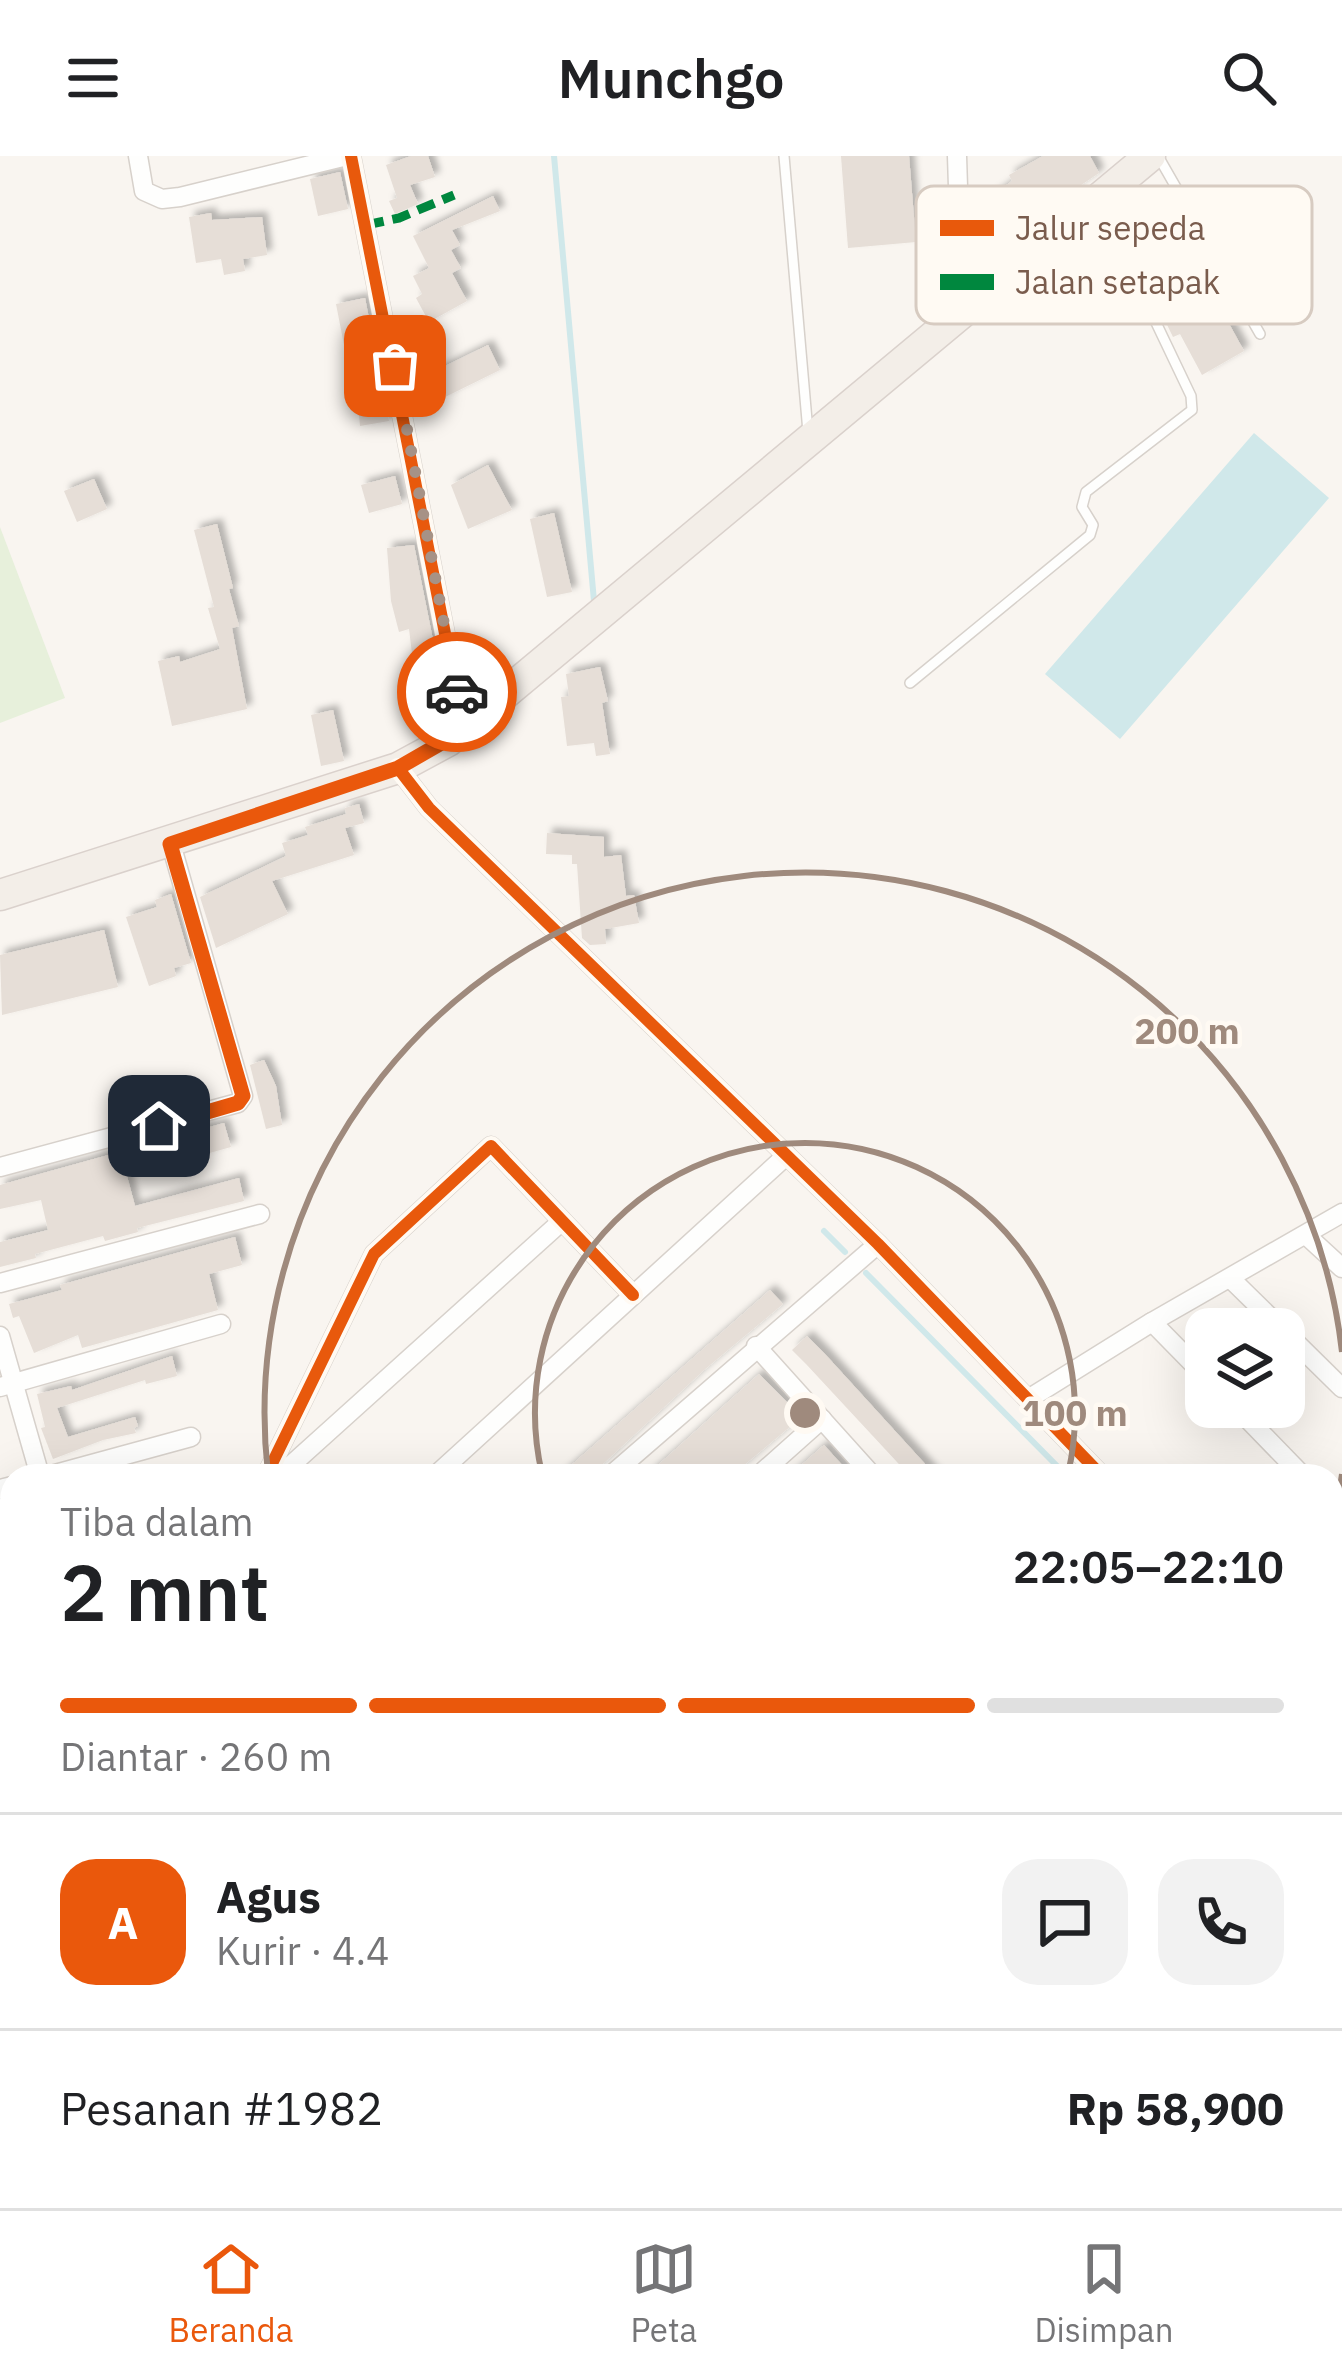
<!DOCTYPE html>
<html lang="id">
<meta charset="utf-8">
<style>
:root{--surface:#fff;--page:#f2f2f2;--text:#202124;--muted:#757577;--line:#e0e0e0;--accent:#ea580c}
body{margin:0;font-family:"IBM Plex Sans",sans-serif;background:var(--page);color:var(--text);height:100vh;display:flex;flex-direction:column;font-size:45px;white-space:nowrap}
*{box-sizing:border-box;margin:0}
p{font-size:39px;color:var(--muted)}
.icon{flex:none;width:66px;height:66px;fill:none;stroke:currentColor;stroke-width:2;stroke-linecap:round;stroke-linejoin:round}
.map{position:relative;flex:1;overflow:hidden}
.sheet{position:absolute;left:0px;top:1308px;width:1344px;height:744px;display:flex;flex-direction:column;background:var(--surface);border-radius:36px 36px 0 0;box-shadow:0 12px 48px #0002}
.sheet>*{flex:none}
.buttons{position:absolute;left:1185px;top:1152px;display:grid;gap:24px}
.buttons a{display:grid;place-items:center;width:120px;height:120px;border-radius:24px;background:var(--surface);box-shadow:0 12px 48px #0002;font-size:60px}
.pin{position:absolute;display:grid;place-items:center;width:102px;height:102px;color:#fff;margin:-51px;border-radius:24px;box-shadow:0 6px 18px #0006}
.courier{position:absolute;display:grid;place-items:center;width:120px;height:120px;margin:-60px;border:9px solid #ea580c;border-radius:50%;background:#fff;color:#222;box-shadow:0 3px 15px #0007}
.headline em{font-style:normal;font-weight:600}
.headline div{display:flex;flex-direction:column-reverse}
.headline{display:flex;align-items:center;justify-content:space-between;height:204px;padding:0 60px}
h1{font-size:78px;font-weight:600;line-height:90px}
.bar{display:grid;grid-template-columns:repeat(4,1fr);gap:18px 12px;align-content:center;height:144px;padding:0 60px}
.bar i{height:15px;border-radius:9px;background:var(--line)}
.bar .on{background:var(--accent)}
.bar p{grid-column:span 4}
.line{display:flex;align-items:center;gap:30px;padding:0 60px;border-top:3px solid var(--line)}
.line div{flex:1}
.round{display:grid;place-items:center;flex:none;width:126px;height:126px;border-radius:36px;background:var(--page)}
header{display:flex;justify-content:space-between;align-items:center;height:156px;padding:0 60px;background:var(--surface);font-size:54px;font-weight:600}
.tab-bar{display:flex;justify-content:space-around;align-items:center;height:168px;border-top:3px solid var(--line);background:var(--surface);font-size:33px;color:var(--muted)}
.tab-bar a{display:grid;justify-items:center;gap:6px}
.tab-bar .on{color:var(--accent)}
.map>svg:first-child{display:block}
</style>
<header><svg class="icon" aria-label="menu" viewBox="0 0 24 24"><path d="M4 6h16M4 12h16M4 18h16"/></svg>Munchgo<svg class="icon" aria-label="search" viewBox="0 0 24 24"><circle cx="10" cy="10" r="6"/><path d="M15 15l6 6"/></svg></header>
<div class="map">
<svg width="1342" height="2052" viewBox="0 0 1342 2052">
<defs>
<filter id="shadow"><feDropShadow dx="5.5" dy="-5.5" stdDeviation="3" flood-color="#0004"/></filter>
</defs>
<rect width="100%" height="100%" fill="#f9f5f0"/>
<polygon fill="#e7f0db" points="0,371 65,542 0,567"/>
<polygon fill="#d0e8ea" points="1254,277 1329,342 1120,583 1045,518"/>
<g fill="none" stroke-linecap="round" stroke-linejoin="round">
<g stroke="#d0e8ea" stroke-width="6">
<polyline points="554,0 594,445"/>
<polyline points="824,1075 845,1096"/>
<polyline points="866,1117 1067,1320"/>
<polyline points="1332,1588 1342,1598"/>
</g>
</g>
<g fill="#e6ded7" filter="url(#shadow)">
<polygon points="411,0 428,0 435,21 410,29 418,48 395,58 389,45 397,42 386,9"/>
<polygon points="841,0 909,0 916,86 848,92"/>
<polygon points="1043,0 1090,0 1099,17 981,96 973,82 973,62 981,57 977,51 1012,25 1009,19"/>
<polygon points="340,16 348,53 318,60 310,23"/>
<polygon points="493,40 500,55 452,74 460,89 451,94 461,112 452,117 467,145 429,166 416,142 422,138 413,120 429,112 413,80"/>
<polygon points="211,57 212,64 262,61 267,99 243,103 245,115 224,119 221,103 196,107 189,61"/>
<polygon points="1200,115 1244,195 1202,219 1180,178 1173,181 1152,138"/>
<polygon points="365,142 389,265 360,270 352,187 344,189 336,148"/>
<polygon points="488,189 500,214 443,242 431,217"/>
<polygon points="488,309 512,354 468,373 451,329"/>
<polygon points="395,320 402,348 369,357 361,329"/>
<polygon points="94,323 107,353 77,366 64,335"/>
<polygon points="554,357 572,436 547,441 530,363"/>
<polygon points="217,368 233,432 229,433 239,470 232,472 247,553 172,570 158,505 179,500 180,506 220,493 208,452 214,451 194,374"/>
<polygon points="414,389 435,494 441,552 419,555 409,473 399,476 391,445 387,392"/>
<polygon points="600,511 608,545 602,547 610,598 596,600 594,587 567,590 561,541 569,540 566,518"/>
<polygon points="333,554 344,605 321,610 311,559"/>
<polygon points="359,648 364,667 345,672 354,699 272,725 288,758 216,792 200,741 286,700 282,687 308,679 305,671 346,658 345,652"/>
<polygon points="547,677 604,681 604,701 621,699 626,740 634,739 639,767 605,773 606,788 590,789 582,782 577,708 572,708 572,699 546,698"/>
<polygon points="171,738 191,807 174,812 176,820 149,830 126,761 157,751 155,744"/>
<polygon points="104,774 118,831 2,859 0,799"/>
<polygon points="264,904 276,930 282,969 266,973 250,909"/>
<polygon points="224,967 231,991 127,1020 135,1050 239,1022 244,1045 137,1072 138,1076 105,1085 103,1080 35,1098 36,1102 0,1111 0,1086 48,1074 41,1044 0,1053 0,1029"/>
<polygon points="235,1081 242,1109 209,1118 218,1154 82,1192 78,1179 34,1197 19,1160 13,1162 9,1148 62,1134 60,1129"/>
<polygon points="770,1134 783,1148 704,1214 604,1307 587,1320 559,1320"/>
<polygon points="807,1180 824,1197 936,1320 910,1320 806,1208 792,1194"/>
<polygon points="172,1200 177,1220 146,1228 145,1224 57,1252 68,1281 135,1261 138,1270 134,1272 136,1277 103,1284 53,1303 41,1272 45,1271 37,1238 71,1230 72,1234"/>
<polygon points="759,1218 801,1260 792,1269 731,1320 646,1320"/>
<polygon points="824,1289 852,1320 789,1320"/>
</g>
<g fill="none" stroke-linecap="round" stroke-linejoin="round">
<defs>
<g id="service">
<polyline points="784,0 808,276"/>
<polyline points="1158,0 1260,178"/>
<polyline points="910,527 1090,379 1093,369 1082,351 1086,336 1192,254 1191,240 1099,47"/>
</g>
<g id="minor">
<polyline points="138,0 144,35 162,43 180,41 347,0"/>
<polyline points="351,0 464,574"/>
<polyline points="957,0 962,155"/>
<polyline points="398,612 429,652 878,1088 1102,1320"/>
<polyline points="0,1011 238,947 243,940 171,688"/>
<polyline points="1306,1079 1342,1112"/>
<polyline points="1231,1123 1282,1173"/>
<polyline points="0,1127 260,1058"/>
<polyline points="1152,1166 1206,1221"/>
<polyline points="1284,1175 1342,1232"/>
<polyline points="0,1180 40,1320"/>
<polyline points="756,1190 873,1320"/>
<polyline points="0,1231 221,1168"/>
<polyline points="1030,1242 1152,1166 1342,1057"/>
<polyline points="1236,1251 1303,1320"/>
<polyline points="48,1320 191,1281"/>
<polyline points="266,1320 374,1098 491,990 633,1139"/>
<polyline points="279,1320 562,1065"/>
<polyline points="435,1320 787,999"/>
<polyline points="610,1320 878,1088"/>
<polyline points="758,1320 822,1263"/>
<polyline points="0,1333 12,1330"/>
<polyline points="1332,1350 1342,1360"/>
<polyline points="0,1436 12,1433"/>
<polyline points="1332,1569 1342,1579"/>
<polyline points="1338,1747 1342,1751"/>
<polyline points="1332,1871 1342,1882"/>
<polyline points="1332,1911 1342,1902"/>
<polyline points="1332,2008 1342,2019"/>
<polyline points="0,2024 12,2010"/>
<polyline points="180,2040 191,2052"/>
<polyline points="1120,2040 1131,2052"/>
<polyline points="1241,2040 1252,2052"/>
<polyline points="1007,2045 1013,2052"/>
<polyline points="105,2052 117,2040"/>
<polyline points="248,2052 261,2040"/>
<polyline points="390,2052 403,2040"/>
<polyline points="1171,2052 1184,2040"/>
</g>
<polyline id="primary" points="0,739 398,612 448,585 1150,0"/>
</defs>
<use href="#service" stroke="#d7d1cb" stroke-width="12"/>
<use href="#minor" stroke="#d7d1cb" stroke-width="21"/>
<use href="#primary" stroke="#dad1cc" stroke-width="33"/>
<use href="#service" stroke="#fefefd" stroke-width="9"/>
<use href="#minor" stroke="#fefefd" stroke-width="18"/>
<use href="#primary" stroke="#f3eee8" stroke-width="30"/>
<polyline stroke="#00873e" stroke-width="9" stroke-dasharray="18 9" stroke-linecap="butt" points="366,69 399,62 454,39"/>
<defs>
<g id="cycleway">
<polyline points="351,0 464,574"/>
<polyline points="398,612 429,652 878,1088 1102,1320"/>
<polyline points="266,1320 374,1098 491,990 633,1139"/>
</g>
</defs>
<use href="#cycleway" stroke="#fffaf3" stroke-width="20"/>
<use href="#cycleway" stroke="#e8590c" stroke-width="12"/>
</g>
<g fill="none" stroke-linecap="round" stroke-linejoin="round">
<polyline stroke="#a69286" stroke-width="12" stroke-dasharray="0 21.6" points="395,210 457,536"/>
<polyline stroke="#ea580c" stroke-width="15" points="159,970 238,947 243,940 170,688 398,612 464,574 457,536"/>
</g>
<g fill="none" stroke="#9f8a7d" stroke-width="6">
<path d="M542 1318A270 270 0 1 1 1068 1318"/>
<path d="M1342 1318A540 540 0 0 1 1332 1374M268 1318A540 540 0 1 1 1342 1196"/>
</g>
<rect x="916" y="30" width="396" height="138" rx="18" fill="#fffaf3" stroke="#d7cbc1" stroke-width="3"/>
<rect x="940" y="64" width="54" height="16" fill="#e8590c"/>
<rect x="940" y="118" width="54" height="16" fill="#00873e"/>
<g font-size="33" fill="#7a5c4d">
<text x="1015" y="84">Jalur sepeda</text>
<text x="1015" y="138">Jalan setapak</text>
</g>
<circle cx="805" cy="1257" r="18" fill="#9f8a7d" stroke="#fffaf3" stroke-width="6"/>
<g font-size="36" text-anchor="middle" font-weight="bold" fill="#9f8a7d" stroke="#fffaf3" stroke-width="9" stroke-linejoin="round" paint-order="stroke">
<text x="1187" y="888">200 m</text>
<text x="1075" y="1270">100 m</text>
</g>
</svg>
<div class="buttons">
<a><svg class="icon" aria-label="layers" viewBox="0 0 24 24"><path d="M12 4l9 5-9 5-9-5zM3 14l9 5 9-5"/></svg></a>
</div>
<div class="pin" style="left:395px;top:210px;background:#ea580c"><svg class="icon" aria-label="bag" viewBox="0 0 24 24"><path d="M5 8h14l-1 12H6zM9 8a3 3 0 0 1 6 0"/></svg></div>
<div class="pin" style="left:159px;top:970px;background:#1f2937"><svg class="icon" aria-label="home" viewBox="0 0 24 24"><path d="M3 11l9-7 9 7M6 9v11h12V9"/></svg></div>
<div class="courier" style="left:457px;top:536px"><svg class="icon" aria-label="car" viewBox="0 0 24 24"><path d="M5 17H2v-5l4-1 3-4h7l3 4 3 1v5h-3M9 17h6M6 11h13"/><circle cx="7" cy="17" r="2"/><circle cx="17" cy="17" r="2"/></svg></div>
<section class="sheet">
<div class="headline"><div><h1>2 mnt</h1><p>Tiba dalam</p></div><em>22:05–22:10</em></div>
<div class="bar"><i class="on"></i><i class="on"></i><i class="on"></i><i></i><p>Diantar · 260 m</p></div>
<div class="line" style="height:216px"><b class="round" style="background:var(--accent);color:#fff">A</b><div><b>Agus</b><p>Kurir · 4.4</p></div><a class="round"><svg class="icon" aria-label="chat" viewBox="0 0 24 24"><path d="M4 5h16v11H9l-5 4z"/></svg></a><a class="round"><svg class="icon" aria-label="phone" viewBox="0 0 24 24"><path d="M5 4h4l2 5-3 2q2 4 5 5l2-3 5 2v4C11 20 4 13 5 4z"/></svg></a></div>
<div class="line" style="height:156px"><div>Pesanan #1982</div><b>Rp 58,900</b></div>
</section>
</div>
<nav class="tab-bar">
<a class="on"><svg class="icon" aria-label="home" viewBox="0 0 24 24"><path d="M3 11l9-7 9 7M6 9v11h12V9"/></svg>Beranda</a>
<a><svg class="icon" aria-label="map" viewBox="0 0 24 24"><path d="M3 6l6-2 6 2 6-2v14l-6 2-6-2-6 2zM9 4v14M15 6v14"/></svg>Peta</a>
<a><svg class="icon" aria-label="saved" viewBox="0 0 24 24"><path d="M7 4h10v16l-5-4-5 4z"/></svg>Disimpan</a>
</nav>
